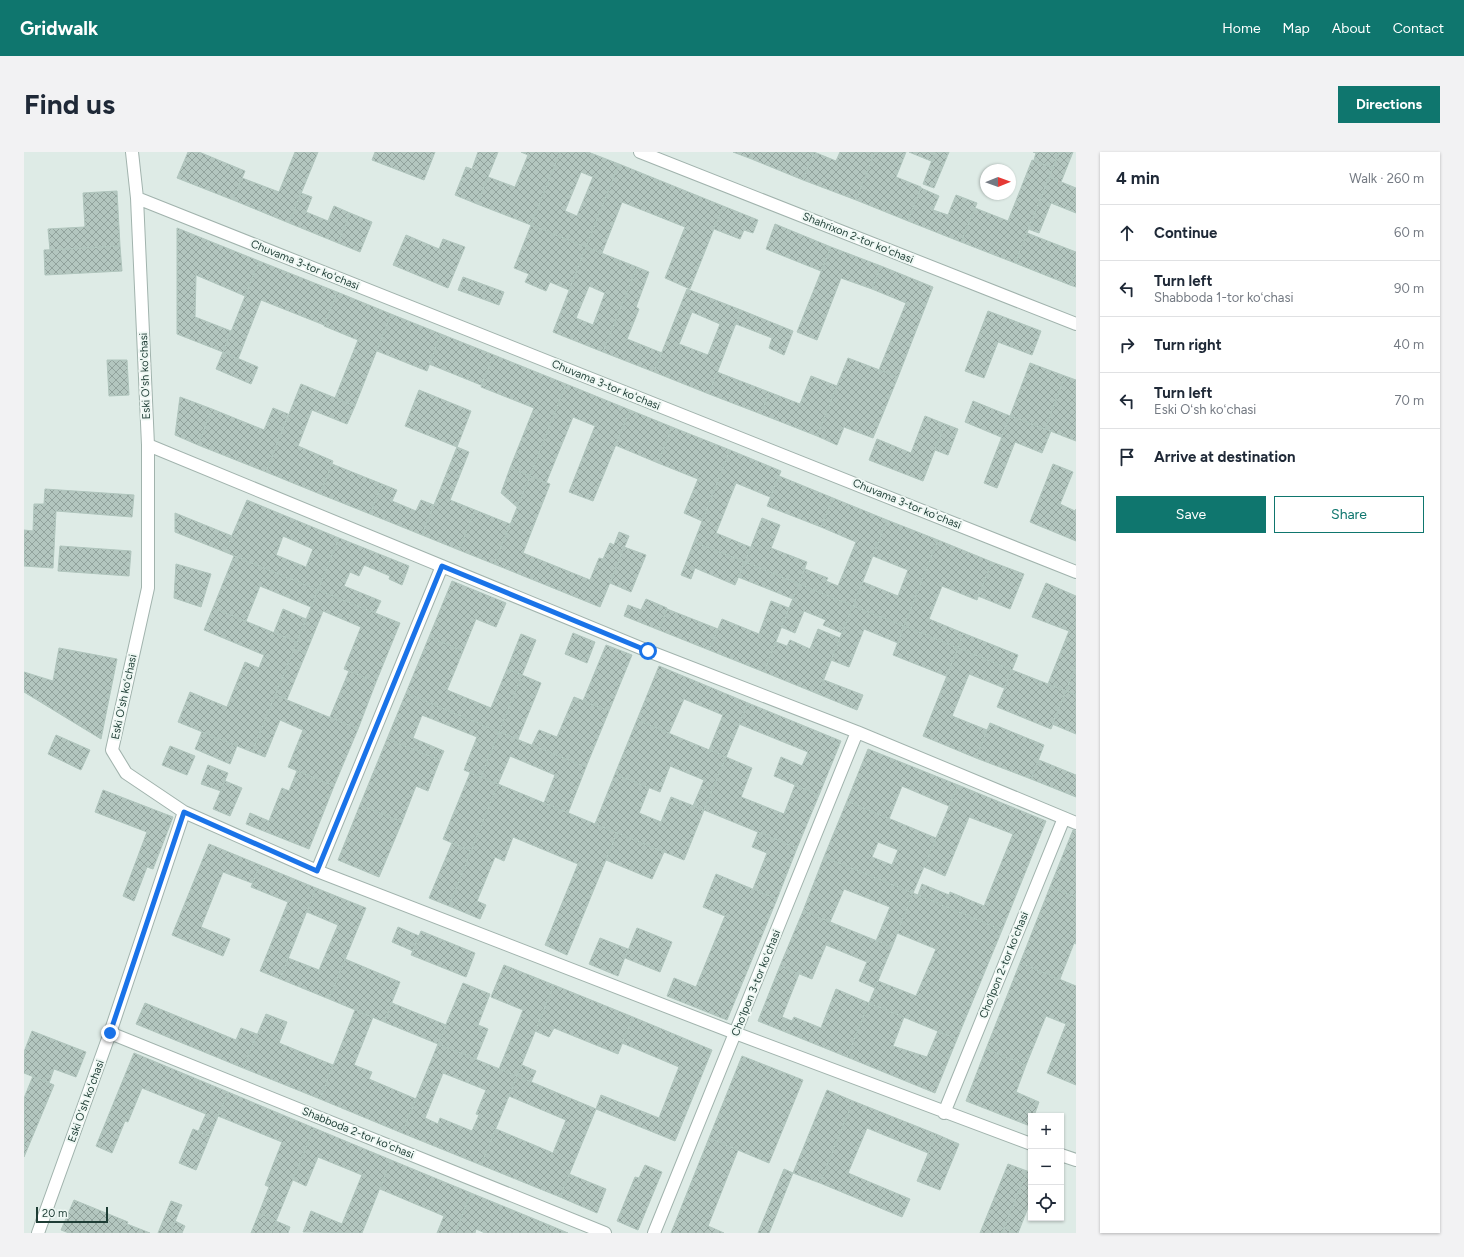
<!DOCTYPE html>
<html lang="en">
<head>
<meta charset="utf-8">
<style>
  body { margin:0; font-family:Figtree,sans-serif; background:#f2f2f3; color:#1f2937 }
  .controls { position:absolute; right:12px; bottom:12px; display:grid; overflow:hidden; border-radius:0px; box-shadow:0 1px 3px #0004 }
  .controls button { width:36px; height:36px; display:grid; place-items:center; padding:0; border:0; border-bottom:1px solid #e0e1e3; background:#fff; color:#1f2937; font:20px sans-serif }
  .compass { position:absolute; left:956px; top:12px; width:36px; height:36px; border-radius:50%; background:#fff; box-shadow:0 1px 3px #0004; rotate:89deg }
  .scale { position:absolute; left:12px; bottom:10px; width:72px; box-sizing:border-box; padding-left:4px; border:2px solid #1e3d35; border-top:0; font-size:11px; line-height:14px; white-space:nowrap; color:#1e3d35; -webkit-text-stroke:3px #eff8f4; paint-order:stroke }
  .stop { position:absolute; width:12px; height:12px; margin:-9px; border:3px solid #1a73e8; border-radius:50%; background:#fff }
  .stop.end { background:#1a73e8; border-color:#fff; box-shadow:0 1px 4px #0008 }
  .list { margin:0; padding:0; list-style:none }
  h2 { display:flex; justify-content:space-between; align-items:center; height:52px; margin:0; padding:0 16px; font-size:17px }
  h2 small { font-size:13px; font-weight:400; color:#747a83 }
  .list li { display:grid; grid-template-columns:26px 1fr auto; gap:12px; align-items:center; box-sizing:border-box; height:56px; padding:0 16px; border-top:1px solid #e0e1e3 }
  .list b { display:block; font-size:15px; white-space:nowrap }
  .list p { margin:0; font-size:13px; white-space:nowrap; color:#747a83 }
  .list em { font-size:13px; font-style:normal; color:#747a83 }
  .actions { display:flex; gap:8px; padding:12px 16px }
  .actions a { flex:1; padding:9px 0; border:1px solid #0f766e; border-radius:0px; text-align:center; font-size:14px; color:#0f766e }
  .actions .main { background:#0f766e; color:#fff }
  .icon { flex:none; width:22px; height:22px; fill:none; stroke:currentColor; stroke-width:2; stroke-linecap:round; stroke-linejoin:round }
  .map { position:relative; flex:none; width:1052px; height:1081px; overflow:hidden; border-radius:0px }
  header { display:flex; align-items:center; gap:24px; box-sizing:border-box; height:56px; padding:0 20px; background:#0f766e; color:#fff }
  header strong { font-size:19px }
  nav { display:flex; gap:22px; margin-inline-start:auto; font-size:14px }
  .intro { display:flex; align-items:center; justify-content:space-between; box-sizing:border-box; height:96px; padding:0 24px }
  h1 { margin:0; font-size:28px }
  .button { padding:10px 18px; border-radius:0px; background:#0f766e; color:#fff; font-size:14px; font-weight:700 }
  main { display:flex; gap:24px; padding:0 24px }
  aside { flex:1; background:#fff; border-radius:0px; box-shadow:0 1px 3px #0004 }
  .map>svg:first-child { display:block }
  .building { fill:url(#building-cross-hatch); stroke:#b0c5bd; fill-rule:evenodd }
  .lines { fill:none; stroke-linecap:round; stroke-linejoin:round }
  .minor-casing { stroke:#a1b3ad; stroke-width:14 }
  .minor { stroke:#fff; stroke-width:12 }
  .route { stroke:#1a73e8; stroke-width:5 }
  .labels { text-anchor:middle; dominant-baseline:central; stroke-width:4; stroke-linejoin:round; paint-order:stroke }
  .street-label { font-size:11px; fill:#1e3d35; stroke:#eff8f4 }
</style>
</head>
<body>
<header>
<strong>Gridwalk</strong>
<nav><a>Home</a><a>Map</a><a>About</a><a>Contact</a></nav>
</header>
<div class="intro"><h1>Find us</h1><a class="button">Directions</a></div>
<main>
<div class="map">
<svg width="1052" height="1081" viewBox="0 0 1052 1081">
  <defs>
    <pattern id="building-cross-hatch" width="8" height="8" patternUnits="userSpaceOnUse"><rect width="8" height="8" fill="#b3c6bf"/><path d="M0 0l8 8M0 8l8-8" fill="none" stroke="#91a29c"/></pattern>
  </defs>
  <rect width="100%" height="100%" fill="#deebe6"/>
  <path class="building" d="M 164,0 L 175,0 L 221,19 L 209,48 L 153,26 Z
    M 271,0 L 294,0 L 265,71 L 209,48 L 218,26 L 255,40 Z
    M 351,0 L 411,0 L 400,28 L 348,8 Z
    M 454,0 L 474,0 L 453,52 L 431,43 L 442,15 L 448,17 Z
    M 497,0 L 536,0 L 507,73 L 453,52 L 464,25 L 491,35 L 504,3 Z
    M 536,0 L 564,0 L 595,12 L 562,95 L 507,73 ZM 557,20 L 569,25 L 553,64 L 541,59 Z
    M 709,0 L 728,0 L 725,6 Z
    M 728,0 L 790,0 L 779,28 L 725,6 Z
    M 790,0 L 812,9 L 816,0 L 851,0 L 832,48 L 779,28 Z
    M 851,0 L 882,0 L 872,25 L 897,35 L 884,69 L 832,48 Z
    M 885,0 L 911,0 L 907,9 Z
    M 911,0 L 925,0 L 910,36 L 899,32 Z
    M 1009,0 L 1035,0 L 1029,16 L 1010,8 L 1012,1 Z
    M 1035,0 L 1049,0 L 1037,30 L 1025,25 Z
    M 1008,8 L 1029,16 L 991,111 L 937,90 L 951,56 L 984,69 Z
    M 595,12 L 699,54 L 666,137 L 641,126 L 661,75 L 598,50 L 578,101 L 562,95 Z
    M 1025,25 L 1052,36 L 1052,61 L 1027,51 L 1015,81 L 1004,77 Z
    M 897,36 L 915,44 L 909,58 L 924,63 L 932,43 L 953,51 L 937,90 L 884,69 Z
    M 93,39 L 96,94 L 26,98 L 24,77 L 61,75 L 59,41 Z
    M 277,41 L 288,45 L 282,60 L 304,69 L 310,54 L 326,61 L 314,91 L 265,71 Z
    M 699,54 L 734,68 L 729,81 L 720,78 L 716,87 L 690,77 Z
    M 326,61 L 348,70 L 336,100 L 314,91 Z
    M 751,72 L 807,95 L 797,119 L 742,97 Z
    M 507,73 L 562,95 L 545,138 L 526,130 L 522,139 L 501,130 L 505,122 L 490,116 Z
    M 153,76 L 235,109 L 221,144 L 172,123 L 171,165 L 207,179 L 199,200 L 153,182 Z
    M 1003,81 L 1052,100 L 1052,118 L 1046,133 L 991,111 Z
    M 382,83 L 415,97 L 419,87 L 441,95 L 424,136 L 369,113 Z
    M 96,94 L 98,119 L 21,123 L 20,98 Z
    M 562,95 L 613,115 L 579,200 L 529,180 ZM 565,134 L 581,141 L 569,173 L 552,166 Z
    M 807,95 L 857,114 L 848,137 L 817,126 L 793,188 L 773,180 Z
    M 235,109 L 313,140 L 300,173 L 237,148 L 214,207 L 199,200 Z
    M 857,114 L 909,135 L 874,225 L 855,218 L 882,151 L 848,137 Z
    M 613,115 L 625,120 L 612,155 L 615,157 L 603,187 L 638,201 L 630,220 L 579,200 Z
    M 1052,118 L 1052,135 L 1046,133 Z
    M 439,125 L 480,140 L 475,153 L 434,138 Z
    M 663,137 L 717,158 L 685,242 L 630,220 ZM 668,160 L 696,172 L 684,203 L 655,192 Z
    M 313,140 L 367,162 L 331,254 L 311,246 L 334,188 L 300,174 Z
    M 717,158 L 769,179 L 760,203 L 745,196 L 748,186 L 712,172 Z
    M 964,159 L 1017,179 L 1008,203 L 974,190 L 960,226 L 941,219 Z
    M 367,162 L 417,182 L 403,219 L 353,199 Z
    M 417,182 L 470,203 L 457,233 L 405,212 Z
    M 199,200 L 234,215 L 227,232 L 192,217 Z
    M 470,203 L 542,232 L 506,324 L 486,316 L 510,256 L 457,235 Z
    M 824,206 L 874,225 L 849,286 L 820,275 L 813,293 L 793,284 Z
    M 83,208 L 103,208 L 105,243 L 85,244 Z
    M 1006,211 L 1041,224 L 1021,277 L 986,264 Z
    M 693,220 L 745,240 L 737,262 L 685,242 Z
    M 787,224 L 813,234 L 793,284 L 737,262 L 745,240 L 776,252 Z
    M 1041,224 L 1052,228 L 1052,289 L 1021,277 Z
    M 277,232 L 331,254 L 323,272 L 288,258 L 274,294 L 309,309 L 296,342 L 242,320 Z
    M 542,232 L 606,258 L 569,349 L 545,340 L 571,274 L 549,265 L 522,331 L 506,324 Z
    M 395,238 L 447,259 L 433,295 L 381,274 Z
    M 156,245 L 188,257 L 174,293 L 151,283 Z
    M 949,249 L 986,264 L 977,285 L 941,270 Z
    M 249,256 L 264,262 L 242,320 L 174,293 L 188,257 L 240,278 Z
    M 606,258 L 648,275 L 634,311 L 591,293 Z
    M 901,264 L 921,272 L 899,329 L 845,308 L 853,287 L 887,301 Z
    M 986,264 L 1027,279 L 1018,301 L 991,290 L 973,336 L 960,331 Z
    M 921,272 L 934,277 L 924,303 L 911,298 Z
    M 648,275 L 706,298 L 678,369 L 660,361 L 674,327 L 634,311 Z
    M 433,295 L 445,300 L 426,348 L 451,358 L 435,398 L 398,383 Z
    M 706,298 L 757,319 L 746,345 L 712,331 L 692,381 L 726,395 L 721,410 L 670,390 Z
    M 308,312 L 358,332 L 346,362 L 296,342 Z
    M 1029,312 L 1049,320 L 1036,352 L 1051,359 L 1052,357 L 1052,389 L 1006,370 Z
    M 486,316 L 506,324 L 493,355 L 477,341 Z
    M 506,324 L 526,332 L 499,401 L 566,428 L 575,406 L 579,407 L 586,391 L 590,393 L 595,380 L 605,384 L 576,455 L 470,412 Z
    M 755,324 L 809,346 L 797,375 L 743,354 Z
    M 358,332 L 373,338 L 368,349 L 392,359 L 397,348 L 410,353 L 398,383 L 346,362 Z
    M 21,337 L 110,343 L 108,365 L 32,359 L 29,416 L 0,414 L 0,378 L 9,379 L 10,352 L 20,352 Z
    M 809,346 L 863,368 L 829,454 L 775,432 L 781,417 L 804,426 L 802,429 L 814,434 L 832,390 L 797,375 Z
    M 223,348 L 315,386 L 294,438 L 201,400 ZM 259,384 L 289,397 L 282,415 L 252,403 Z
    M 451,358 L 486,372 L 470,412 L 435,398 Z
    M 151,361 L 208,384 L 201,400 L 151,380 Z
    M 738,366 L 756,373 L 747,396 L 783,410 L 775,432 L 721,410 Z
    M 863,368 L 914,388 L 880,474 L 829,454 L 839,430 L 874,444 L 884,418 L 849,404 Z
    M 315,386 L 385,414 L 378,433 L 365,427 L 366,424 L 340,413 L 335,424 L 326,420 L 320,434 L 357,449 L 351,461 L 294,438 Z
    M 914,388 L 968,410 L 953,448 L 918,434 L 905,467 L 939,481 L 934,496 L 880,474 Z
    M 670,390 L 721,410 L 711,433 L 671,416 L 667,427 L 657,423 Z
    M 36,394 L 107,399 L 105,424 L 34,419 Z
    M 600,395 L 622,403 L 607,440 L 586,431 Z
    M 210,404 L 294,438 L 287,455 L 236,434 L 222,469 L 189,456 Z
    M 721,410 L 775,432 L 769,447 L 714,425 Z
    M 968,410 L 1000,422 L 986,457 L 954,444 Z
    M 152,412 L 187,422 L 177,455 L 150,446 Z
    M 428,429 L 482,451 L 472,475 L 452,467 L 439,499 L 405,485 Z
    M 1022,431 L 1052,444 L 1052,513 L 1042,539 L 1024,532 L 1045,479 L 1008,465 Z
    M 775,432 L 829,454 L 818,481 L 799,473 L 802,468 L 780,459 L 771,481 L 757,475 Z
    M 294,438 L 376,471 L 352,530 L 320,517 L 337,475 L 299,459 L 282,501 L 270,497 Z
    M 622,447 L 643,456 L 635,478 L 600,464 L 604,453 L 617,458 Z
    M 747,449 L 765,456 L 740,520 L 685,498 L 698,467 L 735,482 Z
    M 829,454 L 880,474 L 874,491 L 840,477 L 825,515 L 807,508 Z
    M 189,456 L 273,490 L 228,600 L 154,570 L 166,540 L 203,555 L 221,510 L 235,516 L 240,503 L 180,478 Z
    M 259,457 L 282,467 L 273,490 L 250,480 Z
    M 643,457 L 694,477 L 685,498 L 635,478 Z
    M 880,474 L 934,496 L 922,524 L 869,503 Z
    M 794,477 L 816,486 L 794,542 L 740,520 L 752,490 L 763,494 L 766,488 L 786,497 Z
    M 549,481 L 571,490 L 563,511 L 541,502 Z
    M 939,481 L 994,503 L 988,518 L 934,496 Z
    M 497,482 L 512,488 L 498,523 L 483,517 Z
    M 405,485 L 439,499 L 423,538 L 467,556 L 483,517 L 498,523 L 475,580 L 382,541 Z
    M 582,493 L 608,503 L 585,559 L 559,549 Z
    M 35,496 L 93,507 L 77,587 L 0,540 L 0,520 L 29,529 Z
    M 934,496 L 988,518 L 980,536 L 945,522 L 928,564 L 963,578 L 952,606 L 899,584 Z
    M 270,497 L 282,501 L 263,547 L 251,543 Z
    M 1052,513 L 1052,543 L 1042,539 Z
    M 635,514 L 724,551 L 702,605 L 685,598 L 699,563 L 660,547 L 645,581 L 613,568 Z
    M 988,518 L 1042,539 L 1027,577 L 973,555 Z
    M 325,519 L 352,530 L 334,577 L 306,565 Z
    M 498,523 L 517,531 L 494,587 L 475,580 Z
    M 800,528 L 839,543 L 833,558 L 794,542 Z
    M 1042,539 L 1052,543 L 1052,582 L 1028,572 Z
    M 382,541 L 475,580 L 457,625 L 440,618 L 453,585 L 398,563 L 389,586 L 420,599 L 416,608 L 363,587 Z
    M 251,543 L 334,577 L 310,634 L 264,615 L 279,578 L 256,568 L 241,605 L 228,600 Z
    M 550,545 L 585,559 L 562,615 L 508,593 L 515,578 L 533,585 Z
    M 724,551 L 817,589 L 795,643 L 750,624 L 757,605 L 778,614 L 784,600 L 715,572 Z
    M 613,568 L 702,605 L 680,658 L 669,654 L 680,628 L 646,614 L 636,640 L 591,622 Z
    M 966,571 L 1020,593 L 1007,627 L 952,606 Z
    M 178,580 L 213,594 L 206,612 L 171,597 Z
    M 475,580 L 562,615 L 544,661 L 520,651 L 531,623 L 486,604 L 474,632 L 457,625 Z
    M 32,583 L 66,598 L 57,618 L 24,602 Z
    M 363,587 L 416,608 L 404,639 L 392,634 L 378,670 L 336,653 Z
    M 146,594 L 171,604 L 163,623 L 138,613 Z
    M 844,597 L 934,633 L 925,654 L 878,634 L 865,667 L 823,649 Z
    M 702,605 L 728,616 L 717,645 L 760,662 L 771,633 L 795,643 L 773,696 L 680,658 Z
    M 1015,608 L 1052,623 L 1052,645 L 1007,627 Z
    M 184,613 L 204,621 L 197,639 L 177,632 Z
    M 273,619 L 310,634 L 285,697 L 222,672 L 226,661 L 245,669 L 258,636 L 265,639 Z
    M 446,621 L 474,632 L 447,699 L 419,687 Z
    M 591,622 L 625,636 L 615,661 L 637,670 L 647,645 L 680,658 L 660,708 L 571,672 Z
    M 201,629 L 218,636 L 206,664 L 189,657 Z
    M 474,632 L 593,681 L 543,803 L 521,793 L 554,712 L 489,685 L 480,709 L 471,705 L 453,749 L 462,753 L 456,767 L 425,754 Z
    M 934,633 L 1022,669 L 978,778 L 894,743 L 898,732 L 925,743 L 926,740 L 960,754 L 989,682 L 945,665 L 921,724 L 900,715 Z
    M 79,638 L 149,665 L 129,717 L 123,715 L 110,749 L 99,744 L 123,680 L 71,660 Z
    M 823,649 L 912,686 L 889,741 L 800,705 ZM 854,690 L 874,698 L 868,713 L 848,705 Z
    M 336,653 L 378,670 L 355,725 L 314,708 Z
    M 1049,678 L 1052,679 L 1052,745 L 1026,735 Z
    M 734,680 L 773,696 L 753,747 L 729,737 L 743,701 L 728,695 Z
    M 593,681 L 640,700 L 628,727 L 582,708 Z
    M 428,691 L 447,699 L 425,754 L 405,746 Z
    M 185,692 L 236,713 L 228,731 L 199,720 L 177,775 L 206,787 L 199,804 L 148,783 Z
    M 800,705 L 889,741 L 868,795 L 852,789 L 866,755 L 820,737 L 806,770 L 779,759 Z
    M 236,713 L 292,736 L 256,827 L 236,819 L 264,750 L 227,735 Z
    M 692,722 L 753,747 L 703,868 L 643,844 L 650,826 L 672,835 L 701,764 L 679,755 Z
    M 1026,735 L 1052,745 L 1052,792 L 1050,791 L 1036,827 L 996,811 Z
    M 292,736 L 342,756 L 305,847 L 256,827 L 264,806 L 295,818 L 314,773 L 283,760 Z
    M 889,741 L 978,778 L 933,887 L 845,851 L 854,829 L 892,844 L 912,797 L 873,781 Z
    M 779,759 L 868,795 L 851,836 L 835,829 L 843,810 L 802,793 L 788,827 L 756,814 Z
    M 374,775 L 395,784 L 389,799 L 368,790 Z
    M 613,776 L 648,790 L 636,820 L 601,806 Z
    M 397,779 L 451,801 L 442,825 L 387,803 Z
    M 576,786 L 604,797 L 594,824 L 565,812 Z
    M 321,807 L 376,830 L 360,870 L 305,847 Z
    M 996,811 L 1052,834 L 1052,933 L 1023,921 L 1042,872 L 1022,864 L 1002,913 L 962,897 Z
    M 480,813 L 530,833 L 493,924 L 475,917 L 499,858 L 467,845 Z
    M 756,814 L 775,822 L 758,865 L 768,869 L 770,865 L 797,876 L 812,837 L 845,851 L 823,905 L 734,869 Z
    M 439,831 L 466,842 L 454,873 L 464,877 L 452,907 L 414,892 Z
    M 530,833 L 609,865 L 594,902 L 530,876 L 525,885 L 511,879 Z
    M 121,851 L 212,888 L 217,876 L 233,882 L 219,916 L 112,872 Z
    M 368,851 L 422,873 L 414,892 L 360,870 Z
    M 845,851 L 880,865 L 869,894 L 903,905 L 914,879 L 933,887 L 911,941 L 823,905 Z
    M 331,858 L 349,865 L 330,913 L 348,920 L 345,927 L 392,947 L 378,981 L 296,947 Z
    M 242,862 L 263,870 L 255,891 L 309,913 L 296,947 L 219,916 Z
    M 609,865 L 688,898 L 651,989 L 572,957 L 577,943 L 635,966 L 655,915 L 598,891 Z
    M 8,879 L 62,900 L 52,925 L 30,917 L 25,931 L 0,921 L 0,900 Z
    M 414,892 L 493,924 L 457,1013 L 378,981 ZM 419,921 L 462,938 L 452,962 L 455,963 L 448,979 L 416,966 L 414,972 L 401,966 Z
    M 962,897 L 1002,913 L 992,940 L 1015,950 L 1010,964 L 1007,964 L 1006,974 L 942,949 Z
    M 110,901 L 204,940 L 186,984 L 174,980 L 182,962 L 118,936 L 104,970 L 101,969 L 88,1001 L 72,994 Z
    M 718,904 L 779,928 L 745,1011 L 685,986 Z
    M 498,913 L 512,919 L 507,930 L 493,924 Z
    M 9,924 L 30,933 L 5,993 L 0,991 L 0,946 Z
    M 493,924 L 572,957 L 536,1045 L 457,1013 L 472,977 L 529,1001 L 542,968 L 485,944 Z
    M 803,938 L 829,949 L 796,1031 L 769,1021 Z
    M 204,940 L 290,976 L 252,1069 L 235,1061 L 245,1035 L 241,1033 L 258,990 L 194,964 Z
    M 829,949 L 912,982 L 904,1001 L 843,976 L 824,1021 L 886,1047 L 878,1065 L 796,1031 Z
    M 290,976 L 367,1008 L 338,1081 L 279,1080 L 287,1059 L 318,1072 L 338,1023 L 294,1005 L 282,1034 L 269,1028 Z
    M 169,977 L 186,984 L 172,1018 L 155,1011 Z
    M 912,982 L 935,992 L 916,1038 L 893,1029 Z
    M 685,986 L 714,998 L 684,1074 L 700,1081 L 647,1081 Z
    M 0,991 L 5,993 L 0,1005 Z
    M 367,1008 L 447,1041 L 431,1081 L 413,1081 L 420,1064 L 356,1037 Z
    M 984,1012 L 1003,1019 L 978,1081 L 956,1081 Z
    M 621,1013 L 638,1020 L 614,1078 L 593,1069 L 611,1025 L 615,1026 Z
    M 760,1017 L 769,1021 L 745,1081 L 734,1081 Z
    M 1003,1019 L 1007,1021 L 1007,1048 L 994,1081 L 992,1081 L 980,1076 Z
    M 545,1022 L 582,1037 L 573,1061 L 536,1045 Z
    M 447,1041 L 525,1073 L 521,1081 L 461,1081 L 452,1077 L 451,1081 L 431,1081 Z
    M 50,1048 L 104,1070 L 103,1072 L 126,1081 L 45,1081 L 37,1078 Z
    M 147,1049 L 158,1053 L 146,1081 L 134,1081 Z
    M 235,1061 L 252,1069 L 247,1081 L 227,1081 Z
    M 151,1069 L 161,1074 L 158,1081 L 146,1081 Z
    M 252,1069 L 266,1075 L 264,1081 L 247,1081 Z
    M 525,1073 L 544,1081 L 521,1081 Z
    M 980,1076 L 992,1081 L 978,1081 Z"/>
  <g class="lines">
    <g class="minor-casing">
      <path id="minor" d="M 616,0 L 1052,172
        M 113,46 L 1052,420
        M 124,293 L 624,499 L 833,580 L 1052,671
        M 160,660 L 293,719 L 711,881 L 1007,992
        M 293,719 L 418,414
        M 86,881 L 581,1081
        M 920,961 L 1040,666
        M 1037,1003 L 1052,1008
        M 14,1081 L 86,881 L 160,660 L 102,621 L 88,598 L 124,436 L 124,293 L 113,46 L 108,0
        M 630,1081 L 833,580"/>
    </g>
    <use href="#minor" class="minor"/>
  </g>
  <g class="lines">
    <path class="route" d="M 86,881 L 160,660 L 293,719 L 418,414 L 624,499"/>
  </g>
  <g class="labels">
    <g class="street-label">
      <text transform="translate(834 86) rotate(22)">Shahrixon 2-tor koʻchasi</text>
      <text transform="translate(281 113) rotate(22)">Chuvama 3-tor koʻchasi</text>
      <text transform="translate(121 224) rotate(-92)">Eski Oʻsh koʻchasi</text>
      <text transform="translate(582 233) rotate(22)">Chuvama 3-tor koʻchasi</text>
      <text transform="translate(883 352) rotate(22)">Chuvama 3-tor koʻchasi</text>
      <text transform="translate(100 545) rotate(-78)">Eski Oʻsh koʻchasi</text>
      <text transform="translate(980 813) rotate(-68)">Cho‘lpon 2-tor koʻchasi</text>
      <text transform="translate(732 831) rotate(-68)">Cho‘lpon 3-tor koʻchasi</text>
      <text transform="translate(62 949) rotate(-70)">Eski Oʻsh koʻchasi</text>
      <text transform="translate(334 981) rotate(22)">Shabboda 2-tor koʻchasi</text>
    </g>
  </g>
</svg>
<div class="controls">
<button>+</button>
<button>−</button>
<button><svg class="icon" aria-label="locate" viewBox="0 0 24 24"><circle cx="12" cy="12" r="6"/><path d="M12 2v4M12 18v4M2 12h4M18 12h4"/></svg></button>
</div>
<svg class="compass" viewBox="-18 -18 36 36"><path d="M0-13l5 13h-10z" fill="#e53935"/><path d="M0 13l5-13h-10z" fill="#747a83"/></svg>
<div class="scale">20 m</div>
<div class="stop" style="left:624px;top:499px"></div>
<div class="stop end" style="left:86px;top:881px"></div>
</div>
<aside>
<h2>4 min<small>Walk · 260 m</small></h2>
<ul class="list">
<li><svg class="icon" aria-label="ahead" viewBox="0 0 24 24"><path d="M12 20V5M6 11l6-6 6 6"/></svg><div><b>Continue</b></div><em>60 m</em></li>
<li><svg class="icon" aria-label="left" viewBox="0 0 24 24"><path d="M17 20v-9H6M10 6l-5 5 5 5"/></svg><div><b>Turn left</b><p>Shabboda 1-tor koʻchasi</p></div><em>90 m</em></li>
<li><svg class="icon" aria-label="right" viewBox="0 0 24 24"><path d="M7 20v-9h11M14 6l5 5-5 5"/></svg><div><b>Turn right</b></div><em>40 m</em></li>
<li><svg class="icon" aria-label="left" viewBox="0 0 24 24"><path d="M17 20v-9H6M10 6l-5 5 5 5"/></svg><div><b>Turn left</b><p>Eski Oʻsh koʻchasi</p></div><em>70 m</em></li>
<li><svg class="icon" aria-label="arrive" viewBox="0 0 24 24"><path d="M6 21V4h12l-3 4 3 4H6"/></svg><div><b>Arrive at destination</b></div></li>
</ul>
<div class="actions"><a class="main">Save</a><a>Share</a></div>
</aside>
</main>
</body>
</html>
